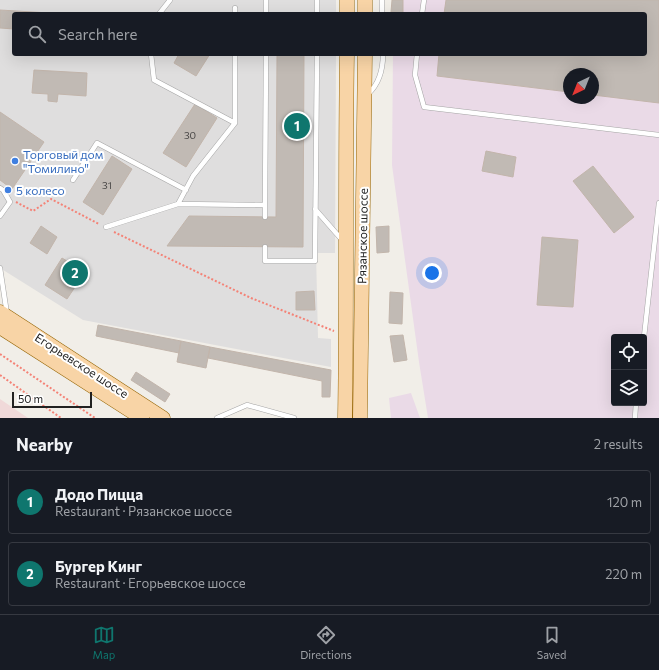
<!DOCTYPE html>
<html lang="en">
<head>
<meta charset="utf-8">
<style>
  body { margin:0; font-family:Commissioner,sans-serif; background:#242831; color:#f1f3f6 }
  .controls { position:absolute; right:12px; bottom:12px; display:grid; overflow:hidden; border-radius:4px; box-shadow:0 4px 16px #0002 }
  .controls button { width:36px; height:36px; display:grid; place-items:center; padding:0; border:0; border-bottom:1px solid #363941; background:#171b24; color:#f1f3f6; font:20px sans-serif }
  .compass { position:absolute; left:563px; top:68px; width:36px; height:36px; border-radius:50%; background:#171b24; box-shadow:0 4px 16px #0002; rotate:223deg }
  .scale { position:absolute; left:12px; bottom:10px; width:80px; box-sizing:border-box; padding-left:4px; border:2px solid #212121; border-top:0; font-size:11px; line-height:14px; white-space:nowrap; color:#212121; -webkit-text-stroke:3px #fff; paint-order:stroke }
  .you { position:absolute; left:432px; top:273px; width:14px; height:14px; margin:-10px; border:3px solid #fff; border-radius:50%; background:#1a73e8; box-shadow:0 0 0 6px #1a73e833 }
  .badge { display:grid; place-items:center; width:26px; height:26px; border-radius:50%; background:#0f766e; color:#fff; font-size:13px; font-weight:700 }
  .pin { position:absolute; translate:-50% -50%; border:2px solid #fff; box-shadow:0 1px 4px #0006 }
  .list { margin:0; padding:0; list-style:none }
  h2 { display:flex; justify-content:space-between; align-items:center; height:52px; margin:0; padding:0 16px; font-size:17px }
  h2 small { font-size:13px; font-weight:400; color:#9ea1a6 }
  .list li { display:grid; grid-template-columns:26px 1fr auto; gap:12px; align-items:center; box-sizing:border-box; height:64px; margin:0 8px 8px; padding:0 8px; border:1px solid #363941; border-radius:4px }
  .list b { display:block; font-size:15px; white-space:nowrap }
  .list p { margin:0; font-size:13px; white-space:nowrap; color:#9ea1a6 }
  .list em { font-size:13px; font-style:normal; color:#9ea1a6 }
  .icon { flex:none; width:22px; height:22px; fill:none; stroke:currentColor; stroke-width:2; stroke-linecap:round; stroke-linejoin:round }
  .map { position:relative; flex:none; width:659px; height:418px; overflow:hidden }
  .search { position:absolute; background:#171b24; box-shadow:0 4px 16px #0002; left:12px; right:12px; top:12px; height:44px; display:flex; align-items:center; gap:10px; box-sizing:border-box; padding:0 14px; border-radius:4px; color:#9ea1a6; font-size:15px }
  .sheet { height:196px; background:#171b24 }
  nav { display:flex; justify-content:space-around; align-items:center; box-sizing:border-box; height:56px; border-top:1px solid #363941; background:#171b24; font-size:11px; color:#9ea1a6 }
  nav a { display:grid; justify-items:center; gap:2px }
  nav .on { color:#0f766e }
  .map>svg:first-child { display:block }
  .residential { fill:#dfdede }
  .commercial { fill:#f0d9d9 }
  .industrial { fill:#eadae7; fill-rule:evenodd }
  .building { fill:#c1bab4; stroke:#c2b5ab }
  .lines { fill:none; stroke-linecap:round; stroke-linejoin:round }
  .service-casing { stroke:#a5a5a5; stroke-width:5.5 }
  .primary-casing { stroke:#976707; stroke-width:15 }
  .path { stroke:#f48276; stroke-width:2; stroke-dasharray:2 2; stroke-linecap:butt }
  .service { stroke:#fff; stroke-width:4.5 }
  .primary { stroke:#f8d4a6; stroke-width:14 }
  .shop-dot { fill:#3f7fe0; stroke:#fff; stroke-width:1.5 }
  .labels { text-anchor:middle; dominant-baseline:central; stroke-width:4; stroke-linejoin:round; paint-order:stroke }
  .number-label { font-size:10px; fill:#494746 }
  .shop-label { font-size:12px; fill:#366cbe; stroke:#fff; text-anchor:start }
  .street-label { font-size:12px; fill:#212121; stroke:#fff }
</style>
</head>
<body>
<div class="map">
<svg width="659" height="418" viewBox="0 0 659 418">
  <rect width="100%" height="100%" fill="#f1eee8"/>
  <path class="residential" d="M 0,0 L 336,0 L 336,14 L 14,14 L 14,54 L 336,54 L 335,253 L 316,253 L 318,338 L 331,339 L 331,367 L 83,320 L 0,268 Z"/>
  <path class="commercial" d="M 0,399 L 28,418 L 0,418 Z"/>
  <path class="industrial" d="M 394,0 L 659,0 L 659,418 L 428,418 L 419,362 L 392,165 L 393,54 L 645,54 L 645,14 L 394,14 ZM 569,74 L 593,74 L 593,98 L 569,98 ZM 614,337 L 644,337 L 644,403 L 614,403 Z
    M 411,393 L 420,418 L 391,418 L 389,398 Z"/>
  <path class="building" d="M 392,0 L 403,0 L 403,13 L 391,12 Z
    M 446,0 L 659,0 L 659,103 L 593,95 L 593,74 L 569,74 L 569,92 L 437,76 L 439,54 L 645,54 L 645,14 L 444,14 Z
    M 0,10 L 66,14 L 14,14 L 14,29 L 0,28 Z
    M 179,54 L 210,54 L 196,76 L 174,63 Z
    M 277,54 L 304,54 L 303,247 L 167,246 L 189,216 L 276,217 Z
    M 34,70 L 87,73 L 86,96 L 58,94 L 57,102 L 48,101 L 48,94 L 32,93 Z
    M 195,104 L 217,118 L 186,167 L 163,153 Z
    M 0,112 L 44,142 L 12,189 L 0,180 Z
    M 486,151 L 516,157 L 513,177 L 482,171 Z
    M 112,156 L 132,169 L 103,215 L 83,202 Z
    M 593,166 L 634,217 L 614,233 L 573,181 Z
    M 41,226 L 57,237 L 47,254 L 30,243 Z
    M 389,226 L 389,252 L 377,253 L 376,227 Z
    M 542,237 L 578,240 L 573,307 L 537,305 Z
    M 62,258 L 85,272 L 67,299 L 45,285 Z
    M 314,291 L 315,310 L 296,310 L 296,292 Z
    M 390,292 L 403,293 L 402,324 L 389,323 Z
    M 98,325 L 181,341 L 179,353 L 96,336 Z
    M 403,335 L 407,360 L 394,362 L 390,336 Z
    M 181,341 L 210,347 L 206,368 L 177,362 Z
    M 210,347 L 331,370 L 330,397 L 322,397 L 322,381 L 208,358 Z
    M 136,372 L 170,394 L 165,402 L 131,380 Z"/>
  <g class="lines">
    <g class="service-casing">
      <path id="service" d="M 382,0 L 382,14
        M 235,8 L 235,14
        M 159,14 L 170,0
        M 266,14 L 266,0
        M 317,14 L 317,0
        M 422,14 L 424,0
        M 235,54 L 235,123
        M 417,54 L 415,75 L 424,107 L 659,135
        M 368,94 C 379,84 383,69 383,54
        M 73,180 L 97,143 L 186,190
        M 0,188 L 3,190 L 10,202 L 0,216
        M 178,204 L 265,205 L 266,54
        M 315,209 L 343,241
        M 265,217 L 265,205
        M 106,227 L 178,204 L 193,176 L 235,123 L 154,80 L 151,54
        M 265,247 L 265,261 L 315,261 L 317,54
        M 0,268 L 7,314
        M 644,337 L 659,203
        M 217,418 L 247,405 L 294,418
        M 635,418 L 636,403"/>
    </g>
    <g class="primary-casing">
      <path id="primary" d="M 347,14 L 347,0
        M 365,14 L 365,0
        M 0,312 L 163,418
        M 0,327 L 142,418
        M 345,418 C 347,297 345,175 347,54
        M 360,418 L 365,54"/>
    </g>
    <path class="path" d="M 16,202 L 33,211 L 51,199 L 99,224
      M 114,232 L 251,298 L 334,331
      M 0,354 L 95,418
      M 0,375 L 61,418"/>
    <use href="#service" class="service"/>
    <use href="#primary" class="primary"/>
  </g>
  <g class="shop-dot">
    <circle cx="15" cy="161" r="4"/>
    <circle cx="8" cy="190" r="4"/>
  </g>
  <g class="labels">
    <g class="number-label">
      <text x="190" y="135">30</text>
      <text x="107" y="185">31</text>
    </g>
    <g class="shop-label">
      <text x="23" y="154">Торговый дом<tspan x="23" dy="14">"Томилино"</tspan></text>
      <text x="16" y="190">5 колесо</text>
    </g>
    <g class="street-label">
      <text transform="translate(362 236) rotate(-89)">Рязанское шоссе</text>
      <text transform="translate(82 365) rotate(33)">Егорьевское шоссе</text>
    </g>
  </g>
</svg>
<div class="controls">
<button><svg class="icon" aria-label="locate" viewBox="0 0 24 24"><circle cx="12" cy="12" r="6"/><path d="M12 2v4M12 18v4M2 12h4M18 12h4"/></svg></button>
<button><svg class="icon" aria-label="layers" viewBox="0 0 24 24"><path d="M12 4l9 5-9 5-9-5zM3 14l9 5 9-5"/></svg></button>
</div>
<svg class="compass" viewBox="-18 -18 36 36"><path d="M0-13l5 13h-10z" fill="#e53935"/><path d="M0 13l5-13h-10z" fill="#9ea1a6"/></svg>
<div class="scale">50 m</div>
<div class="you"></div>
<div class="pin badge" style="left:297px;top:126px">1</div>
<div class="pin badge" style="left:75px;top:273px">2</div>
<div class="search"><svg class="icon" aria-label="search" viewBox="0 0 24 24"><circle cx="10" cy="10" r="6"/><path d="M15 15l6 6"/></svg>Search here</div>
</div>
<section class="sheet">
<h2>Nearby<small>2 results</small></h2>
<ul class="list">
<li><span class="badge">1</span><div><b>Додо Пицца</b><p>Restaurant · Рязанское шоссе</p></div><em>120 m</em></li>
<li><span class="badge">2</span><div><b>Бургер Кинг</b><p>Restaurant · Егорьевское шоссе</p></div><em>220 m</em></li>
</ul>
</section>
<nav>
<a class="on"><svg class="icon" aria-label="map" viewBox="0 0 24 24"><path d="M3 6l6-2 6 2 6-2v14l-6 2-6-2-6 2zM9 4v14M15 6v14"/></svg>Map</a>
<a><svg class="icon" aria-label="directions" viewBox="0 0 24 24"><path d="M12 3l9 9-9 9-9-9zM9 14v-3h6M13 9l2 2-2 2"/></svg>Directions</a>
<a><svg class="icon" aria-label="saved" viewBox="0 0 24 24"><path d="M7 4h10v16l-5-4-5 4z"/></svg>Saved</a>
</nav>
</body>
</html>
